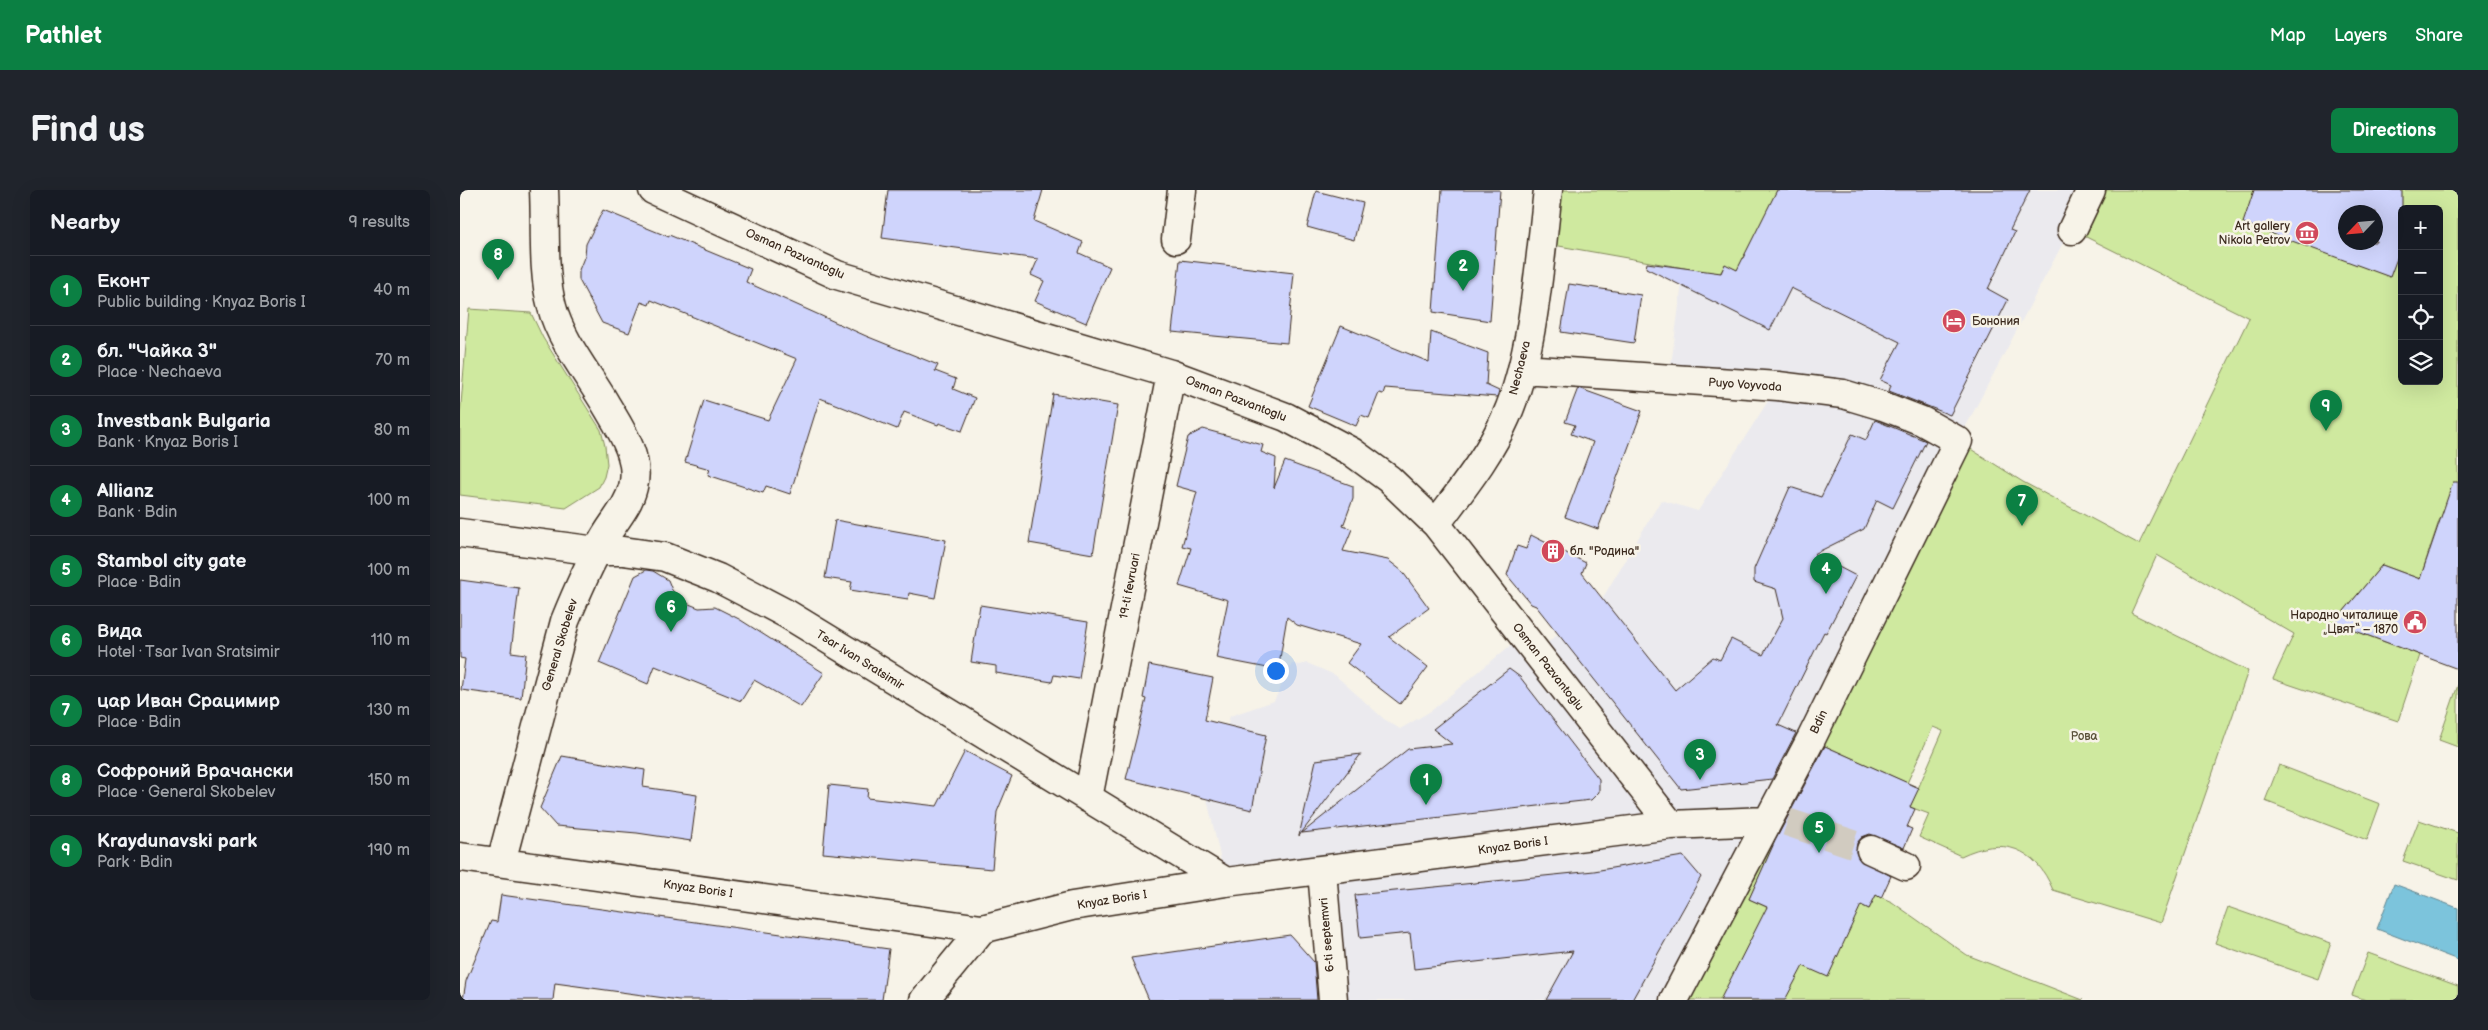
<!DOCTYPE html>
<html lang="en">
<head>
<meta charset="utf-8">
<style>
  body { margin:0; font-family:"Balsamiq Sans",sans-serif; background:#20242c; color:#f1f3f6 }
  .controls { position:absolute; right:15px; top:15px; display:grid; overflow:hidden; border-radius:8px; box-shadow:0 5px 20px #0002 }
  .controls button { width:45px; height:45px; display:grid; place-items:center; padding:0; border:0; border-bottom:1px solid #363941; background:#171b24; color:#f1f3f6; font:25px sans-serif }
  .compass { position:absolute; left:1878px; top:15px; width:45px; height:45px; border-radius:50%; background:#171b24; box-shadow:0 5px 20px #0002; rotate:244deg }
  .you { position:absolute; left:815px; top:480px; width:18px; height:18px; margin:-12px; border:4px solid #fff; border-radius:50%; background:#1a73e8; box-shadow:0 0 0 8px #1a73e833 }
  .badge { display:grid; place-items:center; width:32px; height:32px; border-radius:50%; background:#0b8043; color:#fff; font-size:16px; font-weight:700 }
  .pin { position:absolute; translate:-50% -41px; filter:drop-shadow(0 1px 2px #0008) }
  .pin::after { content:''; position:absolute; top:26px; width:18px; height:15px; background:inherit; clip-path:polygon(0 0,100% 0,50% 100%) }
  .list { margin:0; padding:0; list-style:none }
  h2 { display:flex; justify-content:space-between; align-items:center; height:65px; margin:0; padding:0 20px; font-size:21px }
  h2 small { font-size:16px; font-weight:400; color:#9ea1a6 }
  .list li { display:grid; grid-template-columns:32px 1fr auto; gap:15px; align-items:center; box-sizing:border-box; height:70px; padding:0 20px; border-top:1px solid #363941 }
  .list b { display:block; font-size:19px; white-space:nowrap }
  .list p { margin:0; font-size:16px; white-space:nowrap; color:#9ea1a6 }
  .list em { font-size:16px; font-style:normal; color:#9ea1a6 }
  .icon { flex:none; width:28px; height:28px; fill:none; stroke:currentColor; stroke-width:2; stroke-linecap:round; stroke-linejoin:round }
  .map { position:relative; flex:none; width:1998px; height:810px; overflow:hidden; border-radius:8px }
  header { display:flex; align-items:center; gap:30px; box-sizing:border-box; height:70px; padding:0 25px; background:#0b8043; color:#fff }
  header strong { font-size:24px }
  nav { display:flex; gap:28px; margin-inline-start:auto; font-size:18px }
  .intro { display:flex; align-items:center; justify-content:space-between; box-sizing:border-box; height:120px; padding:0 30px }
  h1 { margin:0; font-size:35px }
  .button { padding:12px 22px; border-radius:8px; background:#0b8043; color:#fff; font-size:18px; font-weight:700 }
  main { display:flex; gap:30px; padding:0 30px }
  aside { flex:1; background:#171b24; border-radius:8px; box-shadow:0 5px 20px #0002 }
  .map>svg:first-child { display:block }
  .built { fill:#ebeaee }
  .green { fill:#cfe99f; stroke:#858a5e; fill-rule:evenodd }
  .water { fill:#7bc4dc; stroke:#618690 }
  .building { fill:#cfd4fc; stroke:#3b2a1e; fill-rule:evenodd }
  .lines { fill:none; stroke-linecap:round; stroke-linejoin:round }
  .minor-tunnel { stroke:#d1cbc0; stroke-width:28; stroke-dasharray:28 14; stroke-linecap:butt }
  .minor-casing { stroke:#3b2a1e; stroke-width:31 }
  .minor { stroke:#f7f3e8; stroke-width:28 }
  .labels { text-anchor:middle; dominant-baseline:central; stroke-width:5; stroke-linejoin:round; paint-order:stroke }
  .poi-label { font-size:12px; fill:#3b2a1e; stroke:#f7f3e8; text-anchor:end }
  .street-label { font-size:12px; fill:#3b2a1e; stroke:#f7f3e8 }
  .park-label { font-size:12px; fill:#595038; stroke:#f7f3e8 }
</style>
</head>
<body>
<header>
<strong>Pathlet</strong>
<nav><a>Map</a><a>Layers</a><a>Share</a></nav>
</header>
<div class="intro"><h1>Find us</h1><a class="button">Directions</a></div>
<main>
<aside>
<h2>Nearby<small>9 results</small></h2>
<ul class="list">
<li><span class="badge">1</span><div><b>Еконт</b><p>Public building · Knyaz Boris I</p></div><em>40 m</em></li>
<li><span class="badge">2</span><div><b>бл. &quot;Чайка 3&quot;</b><p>Place · Nechaeva</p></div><em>70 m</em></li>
<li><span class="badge">3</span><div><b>Investbank Bulgaria</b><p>Bank · Knyaz Boris I</p></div><em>80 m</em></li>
<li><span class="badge">4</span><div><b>Allianz</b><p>Bank · Bdin</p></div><em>100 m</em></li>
<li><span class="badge">5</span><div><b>Stambol city gate</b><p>Place · Bdin</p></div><em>100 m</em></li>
<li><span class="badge">6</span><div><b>Вида</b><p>Hotel · Tsar Ivan Sratsimir</p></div><em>110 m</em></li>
<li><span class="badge">7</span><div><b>цар Иван Срацимир</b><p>Place · Bdin</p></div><em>130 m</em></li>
<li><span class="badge">8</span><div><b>Софроний Врачански</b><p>Place · General Skobelev</p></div><em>150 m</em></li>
<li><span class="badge">9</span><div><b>Kraydunavski park</b><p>Park · Bdin</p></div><em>190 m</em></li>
</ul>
</aside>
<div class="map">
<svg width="1998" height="810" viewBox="0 0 1998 810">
  <rect width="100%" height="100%" fill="#f7f3e8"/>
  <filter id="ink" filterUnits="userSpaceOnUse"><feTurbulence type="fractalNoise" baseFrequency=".02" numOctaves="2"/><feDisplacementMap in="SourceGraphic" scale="10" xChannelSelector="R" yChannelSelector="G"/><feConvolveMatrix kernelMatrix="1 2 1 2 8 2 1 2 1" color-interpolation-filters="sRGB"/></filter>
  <g filter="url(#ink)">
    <path class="built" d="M 1312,0 L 1631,0 L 1498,251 L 1328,620 L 1331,622 L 1327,632 L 1310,625 L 1214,810 L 873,810 L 862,681 L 766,692 L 747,609 L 770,526 L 814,511 L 832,474 L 840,475 L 847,473 L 875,485 L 924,529 L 940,539 L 971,521 L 1063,445 L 1076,462 L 1142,409 L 1201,310 L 1238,321 L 1317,197 L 1209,190 L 1224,78 L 1245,83 Z"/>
    <path class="green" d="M 1088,0 L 1352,0 L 1277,80 L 1265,75 L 1258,87 L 1224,78 L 1082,53 Z
      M 1631,0 L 1998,0 L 1998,291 L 1979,331 L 1960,389 L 1922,375 L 1874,433 L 1960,465 L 1938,531 L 1813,489 L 1834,444 L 1697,365 L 1671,423 L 1788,481 L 1701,733 L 1593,700 C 1575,657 1543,646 1501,666 L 1459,647 L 1469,624 L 1450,617 L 1483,541 L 1473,537 L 1447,593 L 1358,553 L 1498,251 L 1563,292 L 1679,354 L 1789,128 L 1612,40 ZM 1942,19 L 1979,19 L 1979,191 L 1942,191 ZM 1886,22 L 1916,22 L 1916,52 L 1886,52 Z
      M 9,119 L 71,123 L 83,148 L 141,240 L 145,256 L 147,274 L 144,287 L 139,297 L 106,318 L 0,305 L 0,226 Z
      M 1998,495 L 1998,557 L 1979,550 Z
      M 1819,575 L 1920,614 L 1907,650 L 1805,611 Z
      M 1309,625 L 1327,632 L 1322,642 L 1320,641 L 1289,709 L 1367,745 L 1401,715 L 1409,719 L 1416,705 L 1432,712 L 1507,765 L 1623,810 L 1214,810 Z
      M 1959,630 L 1998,643 L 1998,690 L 1943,671 Z
      M 1768,717 L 1871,753 L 1858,789 L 1755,753 Z
      M 1908,763 L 1998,796 L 1998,810 L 1906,810 L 1892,805 Z"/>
    <path class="water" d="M 1934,694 L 1998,718 L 1998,770 L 1917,739 Z"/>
    <path class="building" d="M 428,0 L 583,0 L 574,31 L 623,52 L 619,63 L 650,77 L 626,133 L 575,111 L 584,91 L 571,85 L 578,69 L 422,48 Z
      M 982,0 L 1040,0 L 1030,131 L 973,122 Z
      M 1317,0 L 1570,0 L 1550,40 L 1555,42 L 1528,99 L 1548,110 L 1490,225 L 1429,201 L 1431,195 L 1420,190 L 1440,152 L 1331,98 L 1310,140 L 1186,78 L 1187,73 L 1261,83 L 1265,74 L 1277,80 Z
      M 1794,0 L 1942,0 L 1942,55 L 1930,87 L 1783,33 ZM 1886,22 L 1916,22 L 1916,52 L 1886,52 Z
      M 856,1 L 903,13 L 894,50 L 847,37 Z
      M 143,20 L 209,47 L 209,45 L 291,79 L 286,92 L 406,146 L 478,175 L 475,181 L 496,189 L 493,199 L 515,208 L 502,241 L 479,233 L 478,235 L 444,222 L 437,239 L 360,208 L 330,304 L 306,296 L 303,303 L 248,285 L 250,279 L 225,272 L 244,210 L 308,230 L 337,169 L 191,110 L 189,115 L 181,112 L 169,143 L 142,133 L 119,90 L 119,80 L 125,65 L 126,54 Z
      M 720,70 L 834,83 L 827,153 L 712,142 Z
      M 1109,94 L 1181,105 L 1174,153 L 1101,142 Z
      M 881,136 L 969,172 L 971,142 L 1028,163 L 1026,195 L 1039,201 L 1037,207 L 925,198 L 923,204 L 919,203 L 909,228 L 901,225 L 896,236 L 848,216 Z
      M 1118,198 L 1182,221 L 1138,339 L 1105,327 L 1133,252 L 1111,244 L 1115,235 L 1105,232 Z
      M 593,204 L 658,215 L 633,364 L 569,353 Z
      M 1415,230 L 1466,251 L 1433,318 L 1417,310 L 1404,339 L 1354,364 L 1396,386 L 1366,443 L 1364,442 L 1318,535 L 1336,543 L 1312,589 L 1221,599 L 1076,416 L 1071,414 L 1047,385 L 1057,356 L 1066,359 L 1071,345 L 1126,373 L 1122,383 L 1215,500 L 1253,467 L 1260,470 L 1271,449 L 1303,465 L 1323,428 L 1316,399 L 1294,392 L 1294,379 L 1330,297 L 1361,307 L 1392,244 L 1406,250 Z
      M 743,239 L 803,255 L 801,262 L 816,268 L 814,298 L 825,271 L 893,296 L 893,309 L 883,336 L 892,339 L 883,361 L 928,370 L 942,381 L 969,418 L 929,447 L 968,477 L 940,514 L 887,473 L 901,454 L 837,435 L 827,427 L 818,480 L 756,468 L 768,410 L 719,396 L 731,358 L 722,356 L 737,302 L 716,296 L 728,247 Z
      M 1993,292 L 1998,292 L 1998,479 L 1874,433 L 1922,375 L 1960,389 Z
      M 375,330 L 486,350 L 475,408 L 449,403 L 448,409 L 390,400 L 392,392 L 365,388 Z
      M 186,380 L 193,381 L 208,390 L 212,400 L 224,412 L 239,418 L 255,417 L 279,429 L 364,483 L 341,517 L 294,490 L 281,511 L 195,476 L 188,494 L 139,473 L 175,386 Z
      M 0,390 L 59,398 L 51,462 L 66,464 L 61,508 L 1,500 L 5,469 L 0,468 Z
      M 520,415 L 628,432 L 619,489 L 594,485 L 592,492 L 536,483 L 536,476 L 511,472 Z
      M 689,475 L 753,488 L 745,530 L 806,545 L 792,620 L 666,589 L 686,509 L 683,508 Z
      M 1049,479 L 1060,487 L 1139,589 L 1139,602 L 1131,610 L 842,643 L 948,559 L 992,554 L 973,539 Z
      M 1365,556 L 1459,598 L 1450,617 L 1455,619 L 1447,637 L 1452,639 L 1444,658 L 1410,644 L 1402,647 L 1397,653 L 1396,662 L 1399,669 L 1431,686 L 1421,708 L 1416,705 L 1409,719 L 1401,715 L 1368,787 L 1343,776 L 1325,810 L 1260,810 L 1307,717 L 1289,709 L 1315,651 Z
      M 505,561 L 552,586 L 537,622 L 532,679 L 363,663 L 369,595 L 408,599 L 407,608 L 477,616 Z
      M 901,564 L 839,646 L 856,570 Z
      M 102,566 L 185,580 L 183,597 L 237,605 L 231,651 L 177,643 L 96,636 L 80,618 Z
      M 1223,666 L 1241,687 L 1172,810 L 1086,810 L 1113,761 L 954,779 L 950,743 L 900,748 L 895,705 L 1134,681 Z
      M 41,705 L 429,759 L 422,810 L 219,810 L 95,793 L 93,810 L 3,810 L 6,791 L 31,731 L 37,732 Z
      M 830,745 L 854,772 L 857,810 L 689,810 L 671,768 Z"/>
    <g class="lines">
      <path class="minor-tunnel" d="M 1327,632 L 1411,660"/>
      <g class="minor-casing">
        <path id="minor" d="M 193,0 L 377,85 L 711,184 L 826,227 L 892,262 L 929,289 L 976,334 L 1211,635
          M 1612,40 L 1631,0
          M 716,49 L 722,0
          M 1062,179 L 1318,196 L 1383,204 L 1423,216 L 1462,231 L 1498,251 L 1351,549 L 1214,810
          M 976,334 C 1001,300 1029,266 1046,227 C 1074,164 1080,68 1088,0
          M 0,343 L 137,361 L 163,361 L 205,367 L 258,388 L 327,424 L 766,692
          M 628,608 L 711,184
          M 1411,660 L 1446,676
          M 0,667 L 522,739 L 612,716 L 766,692 L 1211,635 L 1306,631
          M 41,672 L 105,431 C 116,404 127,378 142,352 C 152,333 168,318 173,297 C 181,267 159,237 145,213 C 128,184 100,149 92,117 C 82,80 86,38 84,0
          M 862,681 L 873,810
          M 464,810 L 522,739"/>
      </g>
      <use href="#minor" class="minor"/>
    </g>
  </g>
  <defs>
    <g id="museum-disc" transform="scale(1.25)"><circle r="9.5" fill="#d1495b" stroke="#f7f3e8"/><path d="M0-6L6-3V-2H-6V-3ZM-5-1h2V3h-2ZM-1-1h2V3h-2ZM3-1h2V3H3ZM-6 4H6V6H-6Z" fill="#fff"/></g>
    <g id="hotel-disc" transform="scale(1.25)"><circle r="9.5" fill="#d1495b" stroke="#f7f3e8"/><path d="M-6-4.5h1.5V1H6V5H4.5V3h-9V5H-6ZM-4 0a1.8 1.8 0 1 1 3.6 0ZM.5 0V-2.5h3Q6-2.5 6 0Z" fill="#fff"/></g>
    <g id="building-disc" transform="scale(1.25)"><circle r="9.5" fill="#d1495b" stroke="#f7f3e8"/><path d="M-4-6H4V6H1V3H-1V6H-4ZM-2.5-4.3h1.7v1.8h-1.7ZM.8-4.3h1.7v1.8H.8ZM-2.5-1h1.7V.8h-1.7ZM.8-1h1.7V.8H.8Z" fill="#fff"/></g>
    <g id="civic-disc" transform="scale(1.25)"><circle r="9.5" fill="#d1495b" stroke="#f7f3e8"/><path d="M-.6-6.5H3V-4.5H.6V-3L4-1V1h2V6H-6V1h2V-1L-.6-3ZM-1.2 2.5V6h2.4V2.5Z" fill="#fff"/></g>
  </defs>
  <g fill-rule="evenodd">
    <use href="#museum-disc" x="1847" y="43"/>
    <use href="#hotel-disc" x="1494" y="131"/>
    <use href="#building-disc" x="1093" y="361"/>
    <use href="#civic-disc" x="1955" y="432"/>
  </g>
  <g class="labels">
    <g class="poi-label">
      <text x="1830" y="36">Art gallery<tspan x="1830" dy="14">Nikola Petrov</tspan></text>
      <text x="1512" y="131" text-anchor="start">Бонония</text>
      <text x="1110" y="361" text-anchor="start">бл. "Родина"</text>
      <text x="1938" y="425">Народно читалище<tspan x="1938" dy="14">„Цвят“ – 1870</tspan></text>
    </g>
    <g class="street-label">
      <text transform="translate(335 64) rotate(24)">Osman Pazvantoglu</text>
      <text transform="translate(1060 178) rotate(-76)">Nechaeva</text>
      <text transform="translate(1285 195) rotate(4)">Puyo Voyvoda</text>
      <text transform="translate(776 209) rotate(21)">Osman Pazvantoglu</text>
      <text transform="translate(670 396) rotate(-79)">19-ti fevruari</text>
      <text transform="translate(100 455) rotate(-73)">General Skobelev</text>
      <text transform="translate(400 470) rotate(32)">Tsar Ivan Sratsimir</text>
      <text transform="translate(1088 477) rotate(52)">Osman Pazvantoglu</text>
      <text transform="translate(1359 532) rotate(-64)">Bdin</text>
      <text transform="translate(1053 656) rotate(-8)">Knyaz Boris I</text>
      <text transform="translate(238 699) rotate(8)">Knyaz Boris I</text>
      <text transform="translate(652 710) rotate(-9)">Knyaz Boris I</text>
      <text transform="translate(867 745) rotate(-95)">6-ti septemvri</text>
    </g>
    <g class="park-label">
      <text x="1624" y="546">Рова</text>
    </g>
  </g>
</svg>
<div class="controls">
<button>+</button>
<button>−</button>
<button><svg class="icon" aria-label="locate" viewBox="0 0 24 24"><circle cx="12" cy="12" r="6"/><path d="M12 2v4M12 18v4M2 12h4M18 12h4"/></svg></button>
<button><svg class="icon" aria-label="layers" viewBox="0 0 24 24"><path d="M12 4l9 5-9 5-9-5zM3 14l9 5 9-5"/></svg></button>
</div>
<svg class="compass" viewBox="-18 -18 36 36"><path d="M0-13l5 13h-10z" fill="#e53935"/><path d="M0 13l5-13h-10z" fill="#9ea1a6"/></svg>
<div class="you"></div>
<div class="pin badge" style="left:966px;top:615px">1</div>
<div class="pin badge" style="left:1003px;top:101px">2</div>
<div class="pin badge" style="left:1240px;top:590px">3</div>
<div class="pin badge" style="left:1366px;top:404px">4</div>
<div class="pin badge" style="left:1359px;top:663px">5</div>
<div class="pin badge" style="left:211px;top:442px">6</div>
<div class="pin badge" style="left:1562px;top:336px">7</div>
<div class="pin badge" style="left:38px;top:90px">8</div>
<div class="pin badge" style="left:1866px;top:241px">9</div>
</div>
</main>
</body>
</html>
